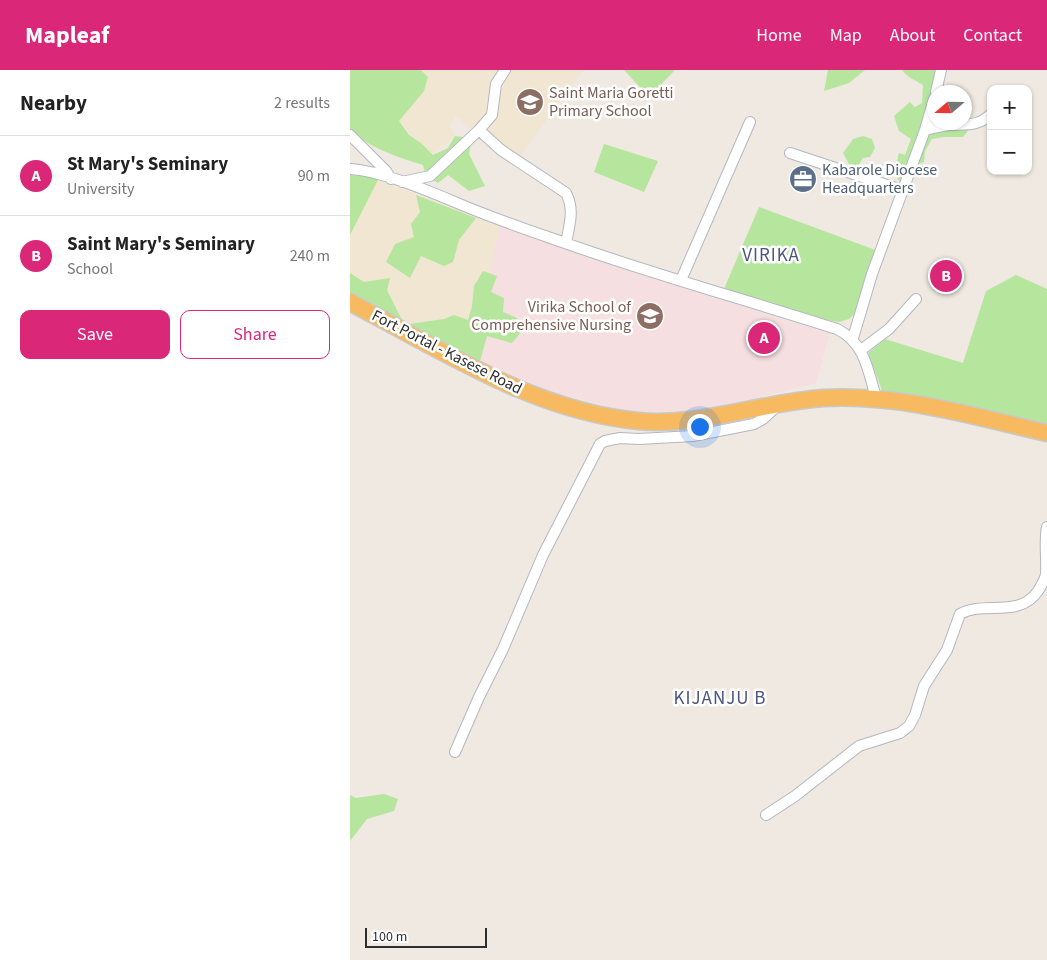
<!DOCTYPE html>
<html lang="en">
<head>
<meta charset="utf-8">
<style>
  body { margin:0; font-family:"Source Sans 3",sans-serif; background:#f2f2f2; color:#222 }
  .controls { position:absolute; right:15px; top:15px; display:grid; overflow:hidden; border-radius:10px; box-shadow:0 1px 4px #0004 }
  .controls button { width:45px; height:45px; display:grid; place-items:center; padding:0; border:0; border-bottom:1px solid #e0e0e0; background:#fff; color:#222; font:25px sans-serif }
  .compass { position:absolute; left:577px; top:15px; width:45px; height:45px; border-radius:50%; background:#fff; box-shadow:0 1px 4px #0004; rotate:250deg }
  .scale { position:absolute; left:15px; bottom:12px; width:122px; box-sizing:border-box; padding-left:5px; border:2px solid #2e2e2e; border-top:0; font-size:14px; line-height:18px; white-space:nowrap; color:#2e2e2e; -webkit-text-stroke:4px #fff; paint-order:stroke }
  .you { position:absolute; left:349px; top:356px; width:18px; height:18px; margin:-12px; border:4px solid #fff; border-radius:50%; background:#1a73e8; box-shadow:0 0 0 8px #1a73e833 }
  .badge { display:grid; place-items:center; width:32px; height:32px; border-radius:50%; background:#db2777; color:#fff; font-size:16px; font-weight:700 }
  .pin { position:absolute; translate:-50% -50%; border:2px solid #fff; box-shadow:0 1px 5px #0006 }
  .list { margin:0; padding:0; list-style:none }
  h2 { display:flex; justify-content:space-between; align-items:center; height:65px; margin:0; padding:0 20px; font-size:21px }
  h2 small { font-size:16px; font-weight:400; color:#767676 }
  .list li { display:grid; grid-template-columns:32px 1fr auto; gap:15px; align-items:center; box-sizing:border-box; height:80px; padding:0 20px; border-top:1px solid #e0e0e0 }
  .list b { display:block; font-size:19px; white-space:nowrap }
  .list p { margin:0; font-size:16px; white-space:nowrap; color:#767676 }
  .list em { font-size:16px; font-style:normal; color:#767676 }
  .actions { display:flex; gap:10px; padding:15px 20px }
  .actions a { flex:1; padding:11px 0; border:1px solid #db2777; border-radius:10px; text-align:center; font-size:18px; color:#db2777 }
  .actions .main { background:#db2777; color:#fff }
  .map { position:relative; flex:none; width:697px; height:890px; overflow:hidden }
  header { display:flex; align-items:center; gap:30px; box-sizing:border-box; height:70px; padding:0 25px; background:#db2777; color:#fff }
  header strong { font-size:24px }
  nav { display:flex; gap:28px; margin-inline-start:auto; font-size:18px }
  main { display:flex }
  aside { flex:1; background:#fff }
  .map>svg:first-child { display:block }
  .education { fill:#f0e6d1 }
  .medical { fill:#f5dfe0 }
  .green { fill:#b6e59e }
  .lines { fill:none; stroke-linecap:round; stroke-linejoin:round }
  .minor-casing { stroke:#b4b7c1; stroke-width:12 }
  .trunk-casing { stroke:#c9c9c9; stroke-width:19 }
  .minor { stroke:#fff; stroke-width:10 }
  .trunk { stroke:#f8ba60; stroke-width:16 }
  .labels { text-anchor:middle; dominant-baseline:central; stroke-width:5; stroke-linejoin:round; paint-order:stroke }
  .education-label { font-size:16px; fill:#785e54; stroke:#fff; text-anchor:start }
  .service-label { font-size:16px; fill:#4e5e75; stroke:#fff; text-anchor:start }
  .street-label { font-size:16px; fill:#2e2e2e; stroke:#fff }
  .quarter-label { font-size:19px; letter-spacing:1px; fill:#4d5680; stroke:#fff }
</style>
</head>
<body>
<header>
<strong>Mapleaf</strong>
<nav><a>Home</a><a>Map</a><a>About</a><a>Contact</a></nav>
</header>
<main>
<aside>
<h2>Nearby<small>2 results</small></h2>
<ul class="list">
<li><span class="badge">A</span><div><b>St Mary's Seminary</b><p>University</p></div><em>90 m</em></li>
<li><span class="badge">B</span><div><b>Saint Mary's Seminary</b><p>School</p></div><em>240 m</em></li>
</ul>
<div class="actions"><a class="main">Save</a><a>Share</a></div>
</aside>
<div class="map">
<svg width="697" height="890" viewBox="0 0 697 890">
  <rect width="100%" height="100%" fill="#efe9e1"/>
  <path class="education" d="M 72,0 L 233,0 L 163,96 L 106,46 L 100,55 L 105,66 L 83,85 L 71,73 L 59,65 L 49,51 L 58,40 L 78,7 Z
    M 28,110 L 150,156 L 135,223 L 130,291 L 0,225 L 0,165 Z"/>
  <path class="medical" d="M 150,156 L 303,209 L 480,263 L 466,313 L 395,331 L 338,342 L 281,343 L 203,322 L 130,291 L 135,222 Z"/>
  <path class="green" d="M 0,0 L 71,0 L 78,7 L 74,21 L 49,51 L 59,65 L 71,73 L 83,85 L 98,78 L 105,66 L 122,68 L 119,84 L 135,116 L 119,121 L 98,105 L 88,113 L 76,106 L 73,95 C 47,87 20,78 0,60 Z
    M 274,0 L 325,0 L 299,27 Z
    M 478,0 L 515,0 L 499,13 L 474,21 Z
    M 552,0 L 589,0 L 579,40 L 552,115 L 545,105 L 549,98 L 547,91 L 549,83 L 555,85 L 561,69 L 549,61 L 544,46 L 560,32 L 565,37 L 572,33 L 573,15 C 564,9 559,9 552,0 Z
    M 620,58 L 613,67 L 594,67 L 582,69 L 575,81 L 574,92 L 564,96 L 576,62 Z
    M 513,66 L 522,69 L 525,78 L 520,87 L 513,88 L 508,96 L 499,94 L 493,83 L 503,69 Z
    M 254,74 L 308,91 L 294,122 L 244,102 Z
    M 0,105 L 23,107 L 28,110 L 0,165 Z
    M 66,125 L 126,148 L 109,170 L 103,192 L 94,196 L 71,186 L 60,208 L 36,192 L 45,174 L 64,167 L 61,154 L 70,142 Z
    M 409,137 L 528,181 L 506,243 L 499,249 L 489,252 L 470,249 L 374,219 Z
    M 133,201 L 147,206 L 141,222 L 154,228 L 153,242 L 167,248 L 166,255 L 177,255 L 162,273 L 137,266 L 130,291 L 97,276 L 59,254 L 94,249 L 104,245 L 118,250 L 122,236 L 124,216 Z
    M 0,203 L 14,212 L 40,208 L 37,220 L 52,250 L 0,225 Z
    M 666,205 L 697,219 L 697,354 L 533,323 L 518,283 L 535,269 L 613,293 L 636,221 Z
    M 34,724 L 48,729 L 44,741 L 17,749 L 0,771 L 0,725 L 6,728 Z"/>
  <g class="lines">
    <g class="minor-casing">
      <path id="minor" d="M 155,0 L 146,14 L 142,45 L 129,60 L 151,80 L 216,123 C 225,140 219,156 216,173
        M 586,22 L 591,0
        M 575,60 C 583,58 591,56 599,55 C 616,54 628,57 641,44
        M 0,65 L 36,101 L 41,109
        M 440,83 L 552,120
        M 0,99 C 33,101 81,122 112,135 C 145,149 181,161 215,173 C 305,205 397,230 487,259 C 515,273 518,300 526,328
        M 52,112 L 80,106 L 129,60
        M 331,210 L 400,52
        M 503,268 L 522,204 L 575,60 L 584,29
        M 511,280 L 539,259 L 566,229
        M 105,682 L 129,627 L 153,579 L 193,485 L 250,374 L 255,371 L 270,368 L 289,369 L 343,366 L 404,354 L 413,349 L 428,335
        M 416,745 L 445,726 L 509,676 L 550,663 L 559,656 L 565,645 L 574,616 L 597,580 L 610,544 C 634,530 669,549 688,521 C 691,516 695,510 696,504 C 697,488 694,472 697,457"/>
    </g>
    <g class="trunk-casing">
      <path id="trunk" d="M 0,232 C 19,243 38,252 57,263 C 129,302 204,343 288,351 C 351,357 412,332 474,328 C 551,324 623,346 697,363"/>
    </g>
    <use href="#minor" class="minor"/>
    <use href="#trunk" class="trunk"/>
  </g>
  <defs>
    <g id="school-disc" transform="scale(1.4375)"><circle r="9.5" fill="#8d6e63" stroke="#fff"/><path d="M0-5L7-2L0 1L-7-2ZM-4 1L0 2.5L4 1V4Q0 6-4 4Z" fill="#fff"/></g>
    <g id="office-disc" transform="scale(1.4375)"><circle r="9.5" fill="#5c6f8a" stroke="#fff"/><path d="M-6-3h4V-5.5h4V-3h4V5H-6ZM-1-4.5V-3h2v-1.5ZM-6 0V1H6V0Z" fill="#fff"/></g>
    <g id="university-disc" transform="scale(1.4375)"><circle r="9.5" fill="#8d6e63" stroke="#fff"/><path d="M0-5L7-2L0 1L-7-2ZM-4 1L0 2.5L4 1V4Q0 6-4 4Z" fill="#fff"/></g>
  </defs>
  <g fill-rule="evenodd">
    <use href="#school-disc" x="180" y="32"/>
    <use href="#office-disc" x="453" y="109"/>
    <use href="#university-disc" x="300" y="246"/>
  </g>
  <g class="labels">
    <g class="education-label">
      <text x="199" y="23">Saint Maria Goretti<tspan x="199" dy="18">Primary School</tspan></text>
      <text x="281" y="237" text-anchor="end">Virika School of<tspan x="281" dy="18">Comprehensive Nursing</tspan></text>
    </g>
    <g class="service-label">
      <text x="472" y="100">Kabarole Diocese<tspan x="472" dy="18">Headquarters</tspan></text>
    </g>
    <g class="street-label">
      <text transform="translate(97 282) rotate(27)">Fort Portal - Kasese Road</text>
    </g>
    <g class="quarter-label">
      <text x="421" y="185">VIRIKA</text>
      <text x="370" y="628">KIJANJU B</text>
    </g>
  </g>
</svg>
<div class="controls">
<button>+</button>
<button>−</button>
</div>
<svg class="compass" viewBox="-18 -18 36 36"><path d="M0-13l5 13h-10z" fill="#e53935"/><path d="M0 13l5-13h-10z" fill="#767676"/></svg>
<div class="scale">100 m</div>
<div class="you"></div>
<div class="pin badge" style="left:414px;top:268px">A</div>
<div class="pin badge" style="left:596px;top:206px">B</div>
</div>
</main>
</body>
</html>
